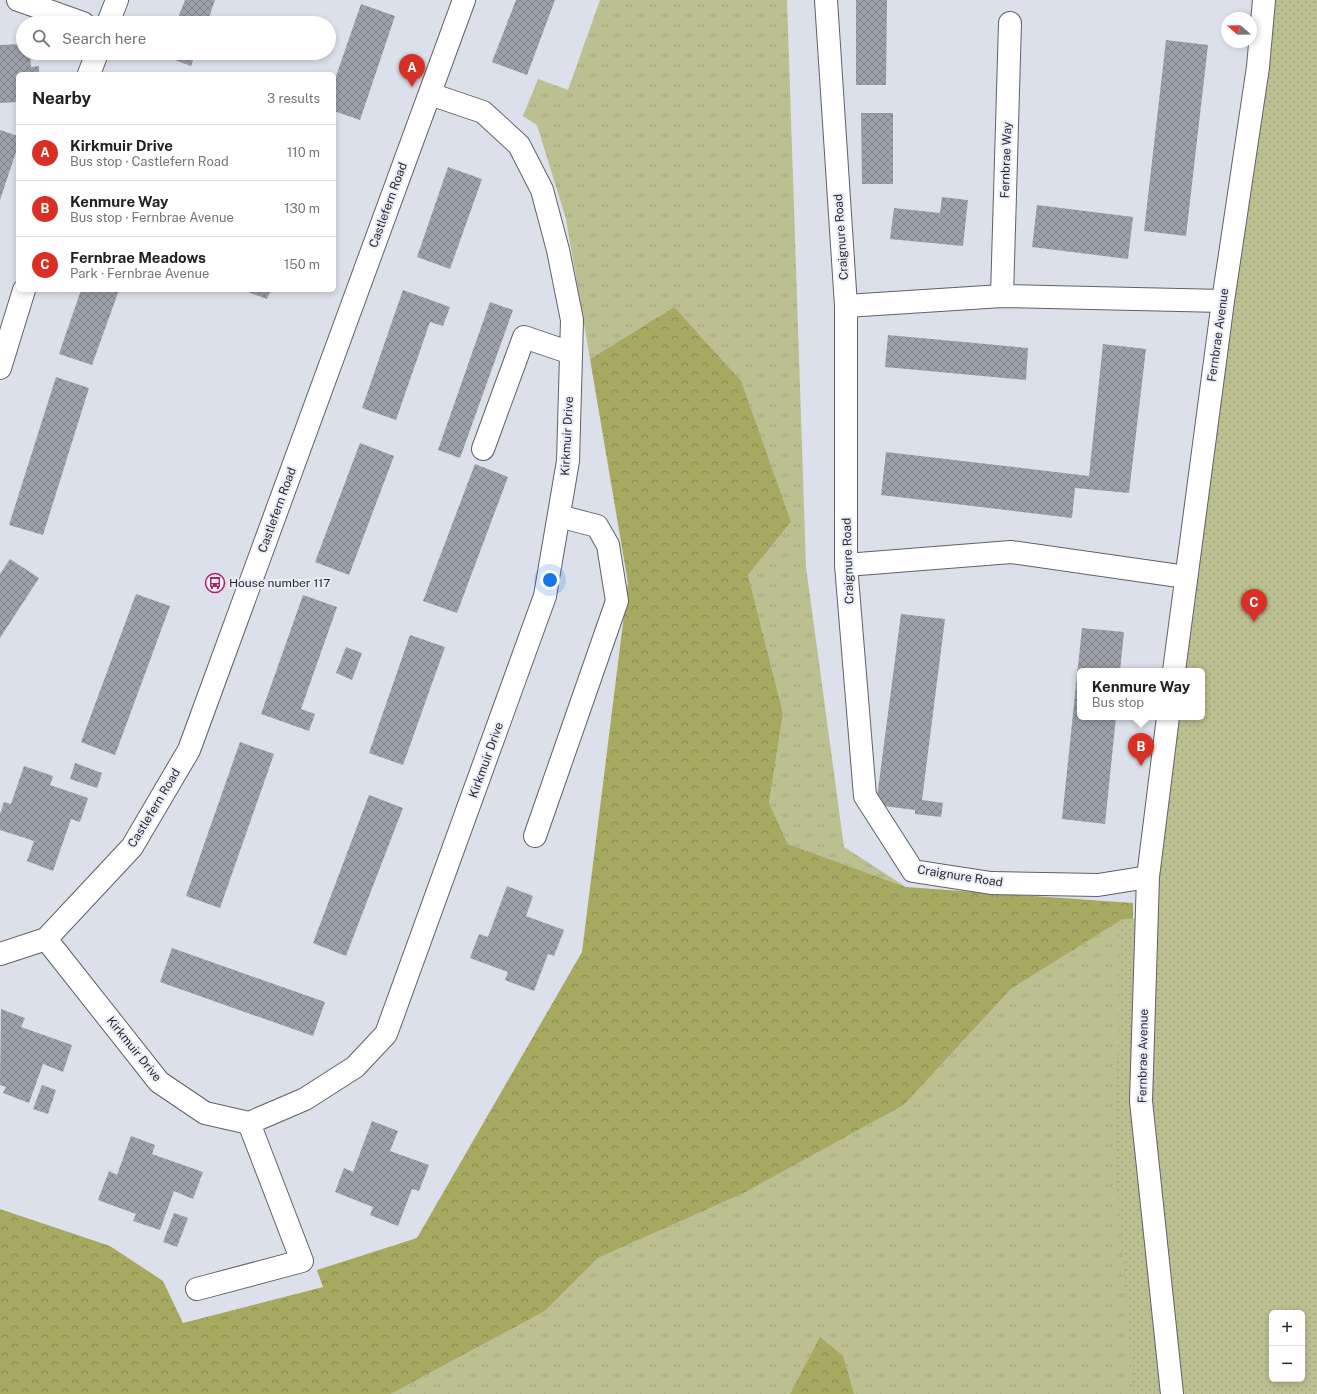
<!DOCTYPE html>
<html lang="en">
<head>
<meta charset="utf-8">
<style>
  body { margin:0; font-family:"Public Sans",sans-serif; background:#f6f6f6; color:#202124 }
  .controls { position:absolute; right:12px; bottom:12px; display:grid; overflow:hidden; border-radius:6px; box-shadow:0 2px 6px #0003 }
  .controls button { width:36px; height:36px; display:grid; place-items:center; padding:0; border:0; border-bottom:1px solid #e0e0e0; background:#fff; color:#202124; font:20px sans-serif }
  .compass { position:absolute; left:1221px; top:12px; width:36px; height:36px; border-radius:50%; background:#fff; box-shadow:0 2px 6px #0003; rotate:290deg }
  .you { position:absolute; left:550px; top:580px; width:14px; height:14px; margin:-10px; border:3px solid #fff; border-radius:50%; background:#1a73e8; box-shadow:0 0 0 6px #1a73e833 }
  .badge { display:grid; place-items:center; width:26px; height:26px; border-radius:50%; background:#d93025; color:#fff; font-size:13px; font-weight:700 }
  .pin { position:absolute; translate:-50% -33px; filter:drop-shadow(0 1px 2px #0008) }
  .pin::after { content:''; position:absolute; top:21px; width:14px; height:12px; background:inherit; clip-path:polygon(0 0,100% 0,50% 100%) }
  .popup { position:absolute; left:1077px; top:668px; width:128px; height:52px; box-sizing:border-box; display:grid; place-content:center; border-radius:6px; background:#fff; filter:drop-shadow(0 1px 3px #0005); font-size:13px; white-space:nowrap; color:#757577 }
  .popup b { font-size:15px; color:#202124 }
  .popup::after { content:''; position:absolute; left:50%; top:100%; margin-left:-8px; border:8px solid transparent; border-top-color:#fff }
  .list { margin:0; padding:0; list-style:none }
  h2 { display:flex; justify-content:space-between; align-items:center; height:52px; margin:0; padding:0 16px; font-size:17px }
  h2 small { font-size:13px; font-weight:400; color:#757577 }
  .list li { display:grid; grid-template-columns:26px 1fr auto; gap:12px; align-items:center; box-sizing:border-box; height:56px; padding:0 16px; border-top:1px solid #e0e0e0 }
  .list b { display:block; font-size:15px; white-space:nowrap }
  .list p { margin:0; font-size:13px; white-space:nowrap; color:#757577 }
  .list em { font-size:13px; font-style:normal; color:#757577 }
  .icon { flex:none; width:22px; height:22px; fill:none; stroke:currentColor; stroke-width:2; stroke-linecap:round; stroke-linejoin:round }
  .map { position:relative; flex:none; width:1317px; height:1394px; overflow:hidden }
  .search { position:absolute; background:#fff; box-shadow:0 2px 6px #0003; left:16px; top:16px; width:320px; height:44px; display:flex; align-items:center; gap:10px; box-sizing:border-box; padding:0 14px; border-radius:22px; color:#757577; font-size:15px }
  .panel { position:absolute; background:#fff; box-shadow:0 2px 6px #0003; left:16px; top:72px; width:320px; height:220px; border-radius:6px }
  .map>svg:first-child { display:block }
  .grass { fill:url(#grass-tufts) }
  .forest { fill:url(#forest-crowns) }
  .park { fill:url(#park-dots); fill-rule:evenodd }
  .building { fill:url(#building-cross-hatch) }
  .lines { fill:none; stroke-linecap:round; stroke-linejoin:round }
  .minor-casing { stroke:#5e616a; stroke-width:24 }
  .minor { stroke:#fff; stroke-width:22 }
  .labels { text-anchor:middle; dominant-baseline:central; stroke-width:4; stroke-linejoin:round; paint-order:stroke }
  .street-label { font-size:12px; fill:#2a2b2f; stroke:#e9edf7 }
  .poi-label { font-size:12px; fill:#2a2b2f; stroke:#e9edf7; text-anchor:start }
</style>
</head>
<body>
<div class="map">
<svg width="1317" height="1394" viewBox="0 0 1317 1394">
  <defs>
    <pattern id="grass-tufts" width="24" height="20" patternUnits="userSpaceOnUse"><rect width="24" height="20" fill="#bcbf90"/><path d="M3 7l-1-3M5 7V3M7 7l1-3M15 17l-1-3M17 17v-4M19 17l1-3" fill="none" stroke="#a2a47c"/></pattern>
    <pattern id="forest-crowns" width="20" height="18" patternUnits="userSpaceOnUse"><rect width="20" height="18" fill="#a7a961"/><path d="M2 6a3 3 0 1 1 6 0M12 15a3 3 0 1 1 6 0" fill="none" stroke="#888a50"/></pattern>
    <pattern id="park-dots" width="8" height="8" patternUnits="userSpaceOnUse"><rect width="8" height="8" fill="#bcbf90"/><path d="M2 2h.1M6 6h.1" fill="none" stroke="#a2a47c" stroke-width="1.8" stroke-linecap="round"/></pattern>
    <pattern id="building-cross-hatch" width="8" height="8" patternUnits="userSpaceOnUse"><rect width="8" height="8" fill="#9da1aa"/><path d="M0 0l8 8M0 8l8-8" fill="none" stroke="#80838b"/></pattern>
  </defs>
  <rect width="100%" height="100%" fill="#dbe0ea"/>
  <path class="grass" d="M 600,0 L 787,0 L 806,567 L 844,847 L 906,887 L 788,844 L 769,803 L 783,713 L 748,575 L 791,522 L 674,307 L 590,359 L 566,219 L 537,125 L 523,116 L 538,79 L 568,90 Z
    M 1121,919 L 1115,1162 L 1134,1394 L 391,1394 L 545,1311 L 598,1258 L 744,1193 L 904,1105 L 1011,989 Z"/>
  <path class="forest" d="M 1275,0 L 1317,0 L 1271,255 L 1272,1379 L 1302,1379 L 1317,1394 L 1134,1394 L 1115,1162 L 1121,920 L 1011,989 L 904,1105 L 744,1193 L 598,1258 L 545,1311 L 391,1394 L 0,1394 L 0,1209 L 110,1246 L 163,1281 L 183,1323 L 323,1287 L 317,1270 L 417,1238 L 582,952 L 628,583 L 590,359 L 674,307 L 741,381 L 791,522 L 748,575 L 783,713 L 769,803 L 788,844 L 906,887 L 1133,903 L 1133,919 L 1157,918 L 1202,717 L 1202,671 L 1185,671 Z
    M 820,1337 L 843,1356 L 854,1394 L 790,1394 Z"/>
  <path class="park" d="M 1275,0 L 1317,0 L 1317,1394 L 1134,1394 L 1115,1162 L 1121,919 L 1157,918 L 1156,880 L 1179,717 L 1202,717 L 1202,671 L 1185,671 ZM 1272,1313 L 1302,1313 L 1302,1379 L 1272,1379 Z"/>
  <path class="building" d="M 185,0 L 215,0 L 207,23 L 176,23 Z
    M 516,0 L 555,0 L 527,75 L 492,62 Z
    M 856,0 L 887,0 L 886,85 L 856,85 Z
    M 361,4 L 395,16 L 360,120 L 334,111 L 334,82 Z
    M 1166,40 L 1208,45 L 1186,236 L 1144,231 Z
    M 23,44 L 23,53 L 30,53 L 31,67 L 39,66 L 39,74 L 18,74 L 18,102 L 0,103 L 0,45 Z
    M 165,53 L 196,53 L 191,66 L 164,56 Z
    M 861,113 L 893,113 L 893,184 L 862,184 Z
    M 0,130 L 18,136 L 18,146 L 0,200 Z
    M 448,167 L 482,179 L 450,269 L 417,257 Z
    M 942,197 L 968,200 L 963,246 L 890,239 L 894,208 L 940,213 Z
    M 1037,205 L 1133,217 L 1128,259 L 1032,247 Z
    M 81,290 L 119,290 L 92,365 L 59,354 Z
    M 242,290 L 271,290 L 267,299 Z
    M 403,290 L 450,307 L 443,326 L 430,322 L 396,420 L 362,408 Z
    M 490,302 L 513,310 L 460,458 L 438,450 Z
    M 888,335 L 1028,348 L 1026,380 L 885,367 Z
    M 1103,344 L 1146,349 L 1129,493 L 1075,488 L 1072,518 L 881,495 L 886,452 L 1089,476 Z
    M 56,377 L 89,388 L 43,535 L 9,525 Z
    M 360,443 L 394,456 L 349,575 L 315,562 Z
    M 475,464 L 508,477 L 457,613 L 423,601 Z
    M 10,559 L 39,578 L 0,638 L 0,574 Z
    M 136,594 L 170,606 L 115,755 L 81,742 Z
    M 303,595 L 337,607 L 301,709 L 315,714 L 309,731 L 261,714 Z
    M 901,614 L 945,619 L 922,800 L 943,803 L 941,817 L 915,814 L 915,810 L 876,805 Z
    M 1082,628 L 1124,632 L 1120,671 L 1080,671 L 1080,717 L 1116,717 L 1105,824 L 1062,819 Z
    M 410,635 L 445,647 L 403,765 L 369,753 Z
    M 346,647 L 362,653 L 352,680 L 336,673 Z
    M 240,742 L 274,754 L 220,908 L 186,896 Z
    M 75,763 L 102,773 L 97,788 L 70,779 Z
    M 24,766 L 53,776 L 50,785 L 88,798 L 80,822 L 71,819 L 53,871 L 27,861 L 34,841 L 0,830 L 0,814 L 4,802 L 11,804 Z
    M 369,795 L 403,808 L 346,956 L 313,943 Z
    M 507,886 L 533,896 L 526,916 L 564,930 L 554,956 L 548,954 L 534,991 L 505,980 L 508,972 L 470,958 L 479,934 L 488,937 Z
    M 172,948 L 325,1002 L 313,1036 L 160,982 Z
    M 1,1009 L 25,1018 L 21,1027 L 72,1045 L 63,1072 L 43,1064 L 29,1103 L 3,1093 L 6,1087 L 0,1085 Z
    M 42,1085 L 56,1090 L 48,1114 L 33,1109 Z
    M 372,1121 L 398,1131 L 390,1151 L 429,1165 L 419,1191 L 412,1189 L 398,1226 L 370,1215 L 373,1207 L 335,1192 L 344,1168 L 353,1172 Z
    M 131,1136 L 155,1145 L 152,1154 L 203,1172 L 193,1199 L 174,1191 L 160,1230 L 133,1221 L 136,1214 L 98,1200 L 109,1171 L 117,1175 Z
    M 174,1213 L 188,1218 L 177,1247 L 163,1242 Z"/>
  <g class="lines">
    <g class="minor-casing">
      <path id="minor" d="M 18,0 L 83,23
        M 826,0 L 846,306 L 846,565 L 865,796 L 913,871 L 991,883 L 1098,885 L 1148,877
        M 108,23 L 117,0
        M 89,74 L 97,53
        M 1002,296 L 1010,23
        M 846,306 L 1002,296 L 1223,301
        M 0,368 L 24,290
        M 483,449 L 524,337 L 571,353
        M 846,565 L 1011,552 L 1186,577
        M 1174,671 L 1223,301 L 1258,67 L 1264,0
        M 1168,717 L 1148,877 L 1141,1101 L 1172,1394
        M 535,836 L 617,601 L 608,545 L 597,526 L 559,516
        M 46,939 L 159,1082 L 205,1113 L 249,1123 L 305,1099 L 355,1067 L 386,1034 L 545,596 L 568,461 L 572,320 L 558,250 L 542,190 L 519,145 L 483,112 L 430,94
        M 0,954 L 46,939 L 132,847 L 189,750 L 464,0
        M 197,1289 L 302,1261 L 249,1123"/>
    </g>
    <use href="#minor" class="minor"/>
  </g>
  <defs>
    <g id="bus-ring" transform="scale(1)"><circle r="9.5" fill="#e9edf7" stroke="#ad2466" stroke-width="1.5"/><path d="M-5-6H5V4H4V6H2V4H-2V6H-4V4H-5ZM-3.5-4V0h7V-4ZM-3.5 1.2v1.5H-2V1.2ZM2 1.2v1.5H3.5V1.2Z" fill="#ad2466"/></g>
  </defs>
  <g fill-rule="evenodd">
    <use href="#bus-ring" x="215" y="583"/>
  </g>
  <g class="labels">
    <g class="street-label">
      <text transform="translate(1006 160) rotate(-88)">Fernbrae Way</text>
      <text transform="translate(388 205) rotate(-70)">Castlefern Road</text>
      <text transform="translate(841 237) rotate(-94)">Craignure Road</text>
      <text transform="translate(1218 335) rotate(-82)">Fernbrae Avenue</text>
      <text transform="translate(567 436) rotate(-87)">Kirkmuir Drive</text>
      <text transform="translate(277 510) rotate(-70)">Castlefern Road</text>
      <text transform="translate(848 561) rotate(-92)">Craignure Road</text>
      <text transform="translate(486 760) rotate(-70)">Kirkmuir Drive</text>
      <text transform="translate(154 808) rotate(-59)">Castlefern Road</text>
      <text transform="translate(960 876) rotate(9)">Craignure Road</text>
      <text transform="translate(134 1049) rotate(51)">Kirkmuir Drive</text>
      <text transform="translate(1143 1056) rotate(-89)">Fernbrae Avenue</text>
    </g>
    <g class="poi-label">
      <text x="229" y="583">House number 117</text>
    </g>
  </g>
</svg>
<div class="controls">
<button>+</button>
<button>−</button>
</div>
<svg class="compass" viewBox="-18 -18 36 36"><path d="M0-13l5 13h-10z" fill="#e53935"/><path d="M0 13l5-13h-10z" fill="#757577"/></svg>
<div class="you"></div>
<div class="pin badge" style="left:412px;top:87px">A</div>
<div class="pin badge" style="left:1141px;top:766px">B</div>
<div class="popup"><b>Kenmure Way</b>Bus stop</div>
<div class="pin badge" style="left:1254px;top:622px">C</div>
<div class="search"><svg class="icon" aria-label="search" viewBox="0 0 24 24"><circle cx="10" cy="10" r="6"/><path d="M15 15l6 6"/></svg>Search here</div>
<section class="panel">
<h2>Nearby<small>3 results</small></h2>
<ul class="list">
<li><span class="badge">A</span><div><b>Kirkmuir Drive</b><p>Bus stop · Castlefern Road</p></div><em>110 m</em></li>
<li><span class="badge">B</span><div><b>Kenmure Way</b><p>Bus stop · Fernbrae Avenue</p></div><em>130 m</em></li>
<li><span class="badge">C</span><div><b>Fernbrae Meadows</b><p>Park · Fernbrae Avenue</p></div><em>150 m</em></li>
</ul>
</section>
</div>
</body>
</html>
